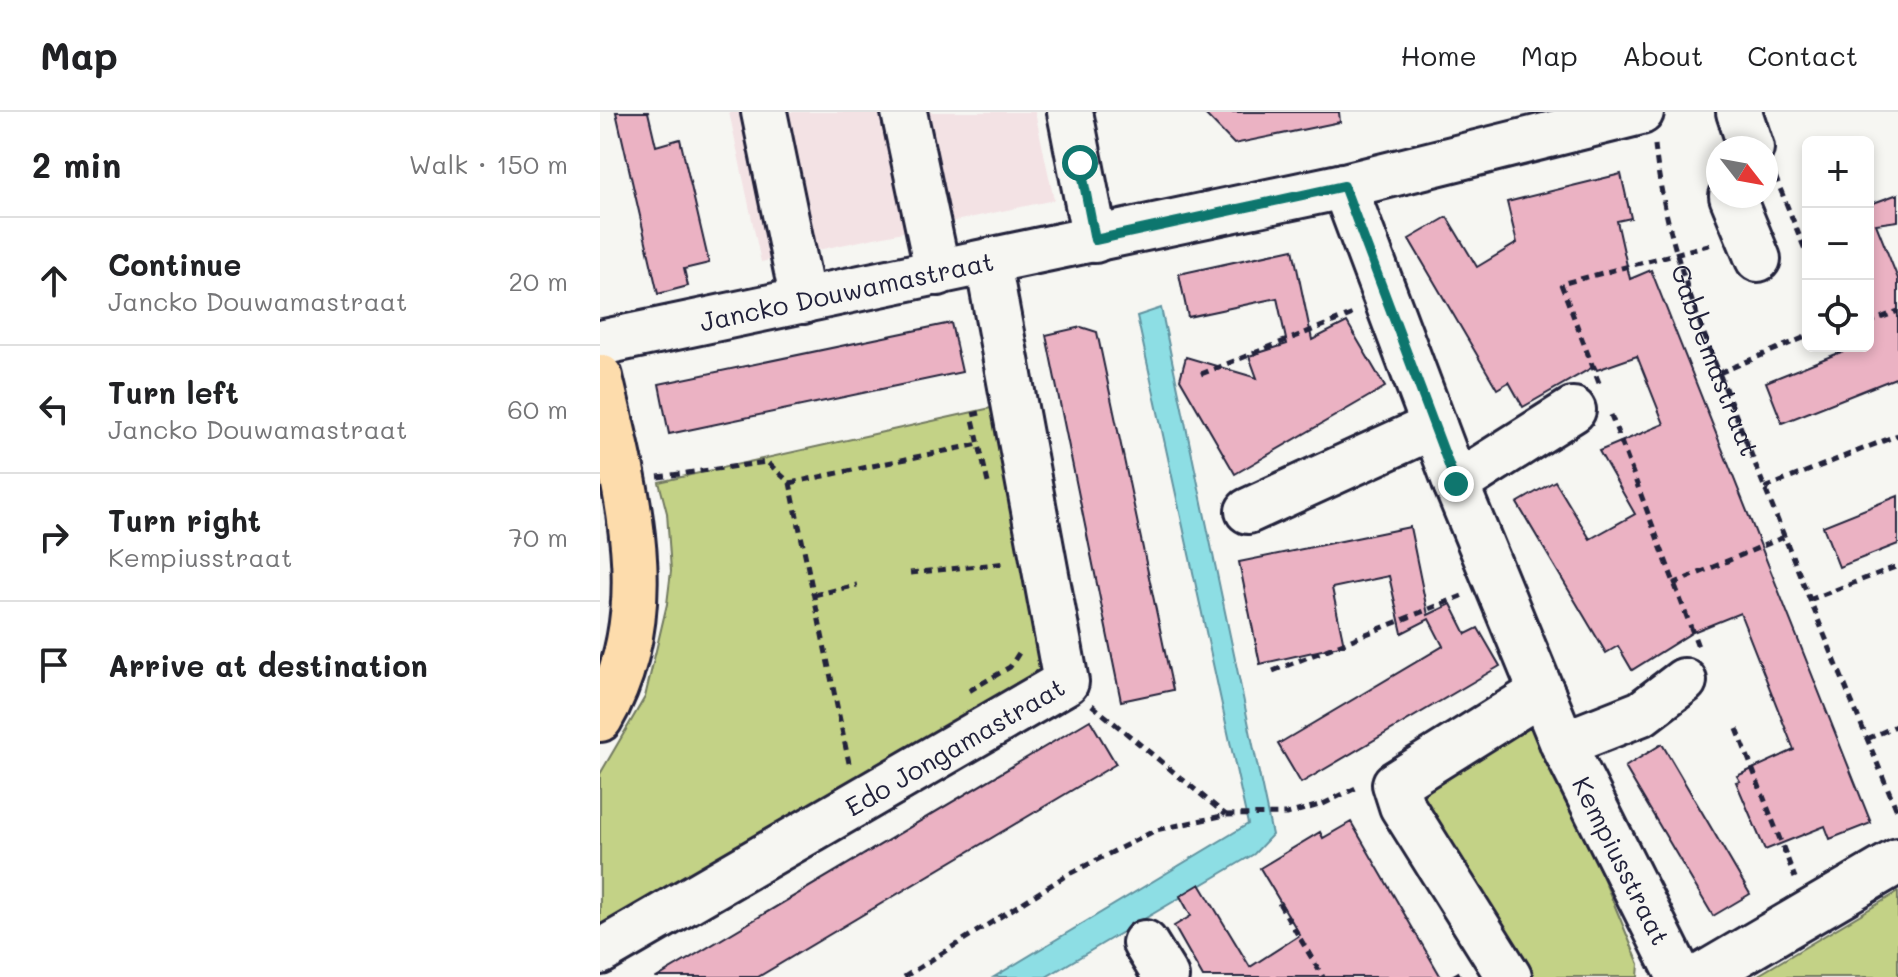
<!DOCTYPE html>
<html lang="en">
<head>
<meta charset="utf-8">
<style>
  body { margin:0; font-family:Mali,sans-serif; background:#f2f2f2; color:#202124 }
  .controls { position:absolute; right:24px; top:24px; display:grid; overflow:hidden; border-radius:12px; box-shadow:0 4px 12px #0003 }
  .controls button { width:72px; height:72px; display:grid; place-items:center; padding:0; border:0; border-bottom:2px solid #e0e0e0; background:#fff; color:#202124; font:40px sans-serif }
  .compass { position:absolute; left:1106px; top:24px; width:72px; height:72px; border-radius:50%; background:#fff; box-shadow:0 4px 12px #0003; rotate:121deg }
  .stop { position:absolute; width:24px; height:24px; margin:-18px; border:6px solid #0f766e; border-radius:50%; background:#fff }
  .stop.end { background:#0f766e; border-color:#fff; box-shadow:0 2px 8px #0008 }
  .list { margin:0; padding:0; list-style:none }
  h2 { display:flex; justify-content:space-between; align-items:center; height:104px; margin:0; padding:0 32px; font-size:34px }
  h2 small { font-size:26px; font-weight:400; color:#757577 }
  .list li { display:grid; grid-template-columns:52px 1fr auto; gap:24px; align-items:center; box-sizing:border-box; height:128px; padding:0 32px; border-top:2px solid #e0e0e0 }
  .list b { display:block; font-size:30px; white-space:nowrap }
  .list p { margin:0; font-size:26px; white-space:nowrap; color:#757577 }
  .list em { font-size:26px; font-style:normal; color:#757577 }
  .icon { flex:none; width:44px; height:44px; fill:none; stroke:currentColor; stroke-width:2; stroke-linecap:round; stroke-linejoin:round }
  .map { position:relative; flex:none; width:1298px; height:865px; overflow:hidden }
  header { display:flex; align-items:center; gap:48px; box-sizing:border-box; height:112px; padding:0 40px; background:#fff; border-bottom:2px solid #e0e0e0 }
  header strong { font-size:38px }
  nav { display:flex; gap:44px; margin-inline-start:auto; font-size:28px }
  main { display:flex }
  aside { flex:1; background:#fff }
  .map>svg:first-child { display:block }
  .built { fill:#f3e2e4 }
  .green { fill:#c3d286; stroke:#727a60; stroke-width:2 }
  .water { fill:#8ddee4; stroke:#6293a0; stroke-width:2 }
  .building { fill:#ebb2c3; stroke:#22223b; stroke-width:2 }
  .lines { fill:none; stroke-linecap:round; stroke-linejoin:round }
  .minor-casing { stroke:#22223b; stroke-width:50 }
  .major-casing { stroke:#22223b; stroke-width:50 }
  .path { stroke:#22223b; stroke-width:5; stroke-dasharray:8 6; stroke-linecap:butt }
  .minor { stroke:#f6f6f2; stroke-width:44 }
  .major { stroke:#fddcac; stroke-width:44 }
  .route { stroke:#0f766e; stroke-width:10 }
  .labels { text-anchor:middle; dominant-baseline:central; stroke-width:6; stroke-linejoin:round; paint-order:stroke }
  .street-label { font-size:26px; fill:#22223b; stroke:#f6f6f2 }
</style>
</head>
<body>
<header>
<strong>Map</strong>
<nav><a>Home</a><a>Map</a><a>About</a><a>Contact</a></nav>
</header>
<main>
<aside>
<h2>2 min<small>Walk · 150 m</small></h2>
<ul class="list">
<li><svg class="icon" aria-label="ahead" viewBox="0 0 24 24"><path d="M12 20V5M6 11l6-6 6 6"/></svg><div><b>Continue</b><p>Jancko Douwamastraat</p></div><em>20 m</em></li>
<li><svg class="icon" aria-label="left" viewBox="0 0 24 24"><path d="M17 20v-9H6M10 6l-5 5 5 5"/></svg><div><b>Turn left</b><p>Jancko Douwamastraat</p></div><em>60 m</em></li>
<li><svg class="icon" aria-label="right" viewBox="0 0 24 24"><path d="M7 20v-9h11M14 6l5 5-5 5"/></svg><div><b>Turn right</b><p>Kempiusstraat</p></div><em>70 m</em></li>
<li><svg class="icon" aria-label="arrive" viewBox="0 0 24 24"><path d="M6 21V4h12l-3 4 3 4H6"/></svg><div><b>Arrive at destination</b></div></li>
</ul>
</aside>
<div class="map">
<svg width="1298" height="865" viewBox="0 0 1298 865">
  <rect width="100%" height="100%" fill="#f6f6f2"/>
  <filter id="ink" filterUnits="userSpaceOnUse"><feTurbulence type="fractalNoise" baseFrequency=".0125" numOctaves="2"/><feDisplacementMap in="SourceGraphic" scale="16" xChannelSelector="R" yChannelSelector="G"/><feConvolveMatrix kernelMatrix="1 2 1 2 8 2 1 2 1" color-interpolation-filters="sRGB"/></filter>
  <g filter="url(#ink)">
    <path class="built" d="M 129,0 L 435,0 L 454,88 L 161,150 Z"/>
    <path class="green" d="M 391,296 L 448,568 L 0,840 L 0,662 L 45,585 L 67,492 L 71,459 L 67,401 L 59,370 Z
      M 933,597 L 1039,852 L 1038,865 L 921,865 L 807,672 Z
      M 1298,780 L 1298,865 L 1155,865 Z"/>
    <path class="water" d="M 561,196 L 672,723 L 654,742 L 446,865 L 394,865 L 648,712 L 537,204 Z"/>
    <path class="building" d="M 16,0 L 48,0 L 56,34 L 80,27 L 109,151 L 84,157 L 88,174 L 58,182 Z
      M 603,0 L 739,0 L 740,10 L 634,32 Z
      M 1021,62 L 1031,106 L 1017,109 L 1030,167 L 1051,158 L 1271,711 L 1230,727 L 1225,714 L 1165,738 L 1136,670 L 1140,669 L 1137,664 L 1194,638 L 1140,501 L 1093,520 L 1032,558 L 1018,534 L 1006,541 L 917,391 L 955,369 L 990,427 L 1035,402 L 999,339 L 1064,312 L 1037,244 L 997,258 L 995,254 L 923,295 L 909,270 L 897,277 L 809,127 L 847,105 L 877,155 L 917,131 L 907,90 Z
      M 1298,82 L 1298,109 L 1276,112 L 1298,167 L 1298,265 L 1182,311 L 1166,270 L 1256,234 L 1268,234 L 1268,93 Z
      M 693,137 L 712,228 L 747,210 L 785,275 L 635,362 L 580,267 L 586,245 L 657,266 L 649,244 L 687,232 L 677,186 L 588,205 L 579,162 Z
      M 351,211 L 362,260 L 69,322 L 59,272 Z
      M 481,215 L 497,220 L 573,578 L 521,589 L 446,223 Z
      M 1298,384 L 1298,432 L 1239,455 L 1223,414 Z
      M 810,415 L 828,503 L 851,492 L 866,522 L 878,516 L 900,554 L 701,671 L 678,632 L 843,534 L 829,507 L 802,521 L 789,464 L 732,476 L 744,533 L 660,552 L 639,450 Z
      M 490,608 L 516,652 L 158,865 L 58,865 Z
      M 1062,632 L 1150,782 L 1113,804 L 1025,655 Z
      M 751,710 L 841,865 L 603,865 L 574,814 L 591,804 L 580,784 L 600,772 L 650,855 L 700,823 L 660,756 L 720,720 L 723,726 Z"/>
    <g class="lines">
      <g class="minor-casing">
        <g id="minor">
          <path d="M 164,0 L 203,189"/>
          <path d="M 304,0 L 338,161"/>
          <path d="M 470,0 L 495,128"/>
          <path d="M 1139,0 L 1151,36"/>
          <path id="s2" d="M 744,74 L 856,372 L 963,632 L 1080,865"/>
          <path d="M 1132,84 L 1158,147"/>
          <path id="s3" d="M 0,231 L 744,74 L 1041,0"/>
          <path d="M 856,372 L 973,298"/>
          <path d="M 648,399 L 834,314"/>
          <path d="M 963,632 L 1042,601 L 1084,569"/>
          <path d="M 545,831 L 566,865"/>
          <path id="s4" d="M 0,840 L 466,570 L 388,151"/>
          <path d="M 909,865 L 802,694 L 795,672 L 942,580"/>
          <path d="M 1100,865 L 1298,749"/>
        </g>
      </g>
      <g class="major-casing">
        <path id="major" d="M 0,265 C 26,378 63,499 0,607"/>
      </g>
      <g class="path">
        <path id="s1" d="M 1055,33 C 1065,138 1110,236 1148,334 C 1197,457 1247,579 1298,701"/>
        <path d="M 1175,64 L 1208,145"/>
        <path d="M 1268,211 L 1298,199"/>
        <path d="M 1119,261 L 1208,224"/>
        <path d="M 601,262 L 753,202"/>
        <path d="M 999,271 L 961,172 L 1112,132"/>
        <path d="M 380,301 L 372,303 L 389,375"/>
        <path d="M 1011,303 L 1099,537"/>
        <path d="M 58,365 L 167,350 L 190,371 L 249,651"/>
        <path d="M 190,371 L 379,332"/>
        <path d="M 1165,376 L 1298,323"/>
        <path d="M 310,461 L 407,451"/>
        <path d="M 1073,472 L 1184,425"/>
        <path d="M 214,483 L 257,473"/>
        <path d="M 1209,488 L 1298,454"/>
        <path d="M 673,559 L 862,484"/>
        <path d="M 369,579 L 410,555 L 422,536"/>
        <path d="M 492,593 L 626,703"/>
        <path d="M 1137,617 L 1195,766"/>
        <path d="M 1267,627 L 1298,613"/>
        <path d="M 679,791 L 723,865"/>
        <path d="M 304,865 L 467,763 L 556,718 L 626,703 L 687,702 L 723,692 L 760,674"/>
        <path d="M 853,865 L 865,858"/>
      </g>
      <use href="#minor" class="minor"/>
      <use href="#major" class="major"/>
    </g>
  </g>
  <g class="lines" filter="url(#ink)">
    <path class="route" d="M 480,51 L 495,128 L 744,74 L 856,372"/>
  </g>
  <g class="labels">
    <g class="street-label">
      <text stroke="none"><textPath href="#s3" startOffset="252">Jancko Douwamastraat</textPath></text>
      <text stroke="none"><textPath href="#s1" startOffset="224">Gabbemastraat</textPath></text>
      <text stroke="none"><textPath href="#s4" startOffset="410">Edo Jongamastraat</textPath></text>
      <text stroke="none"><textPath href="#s2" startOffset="730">Kempiusstraat</textPath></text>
    </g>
  </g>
</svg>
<div class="controls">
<button>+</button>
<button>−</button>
<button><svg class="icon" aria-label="locate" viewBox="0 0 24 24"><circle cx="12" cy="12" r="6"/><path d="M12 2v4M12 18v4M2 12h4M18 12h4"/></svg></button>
</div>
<svg class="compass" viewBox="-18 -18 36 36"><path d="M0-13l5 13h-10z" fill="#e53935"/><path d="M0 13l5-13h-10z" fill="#757577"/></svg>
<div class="stop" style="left:480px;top:51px"></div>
<div class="stop end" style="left:856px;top:372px"></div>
</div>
</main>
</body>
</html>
